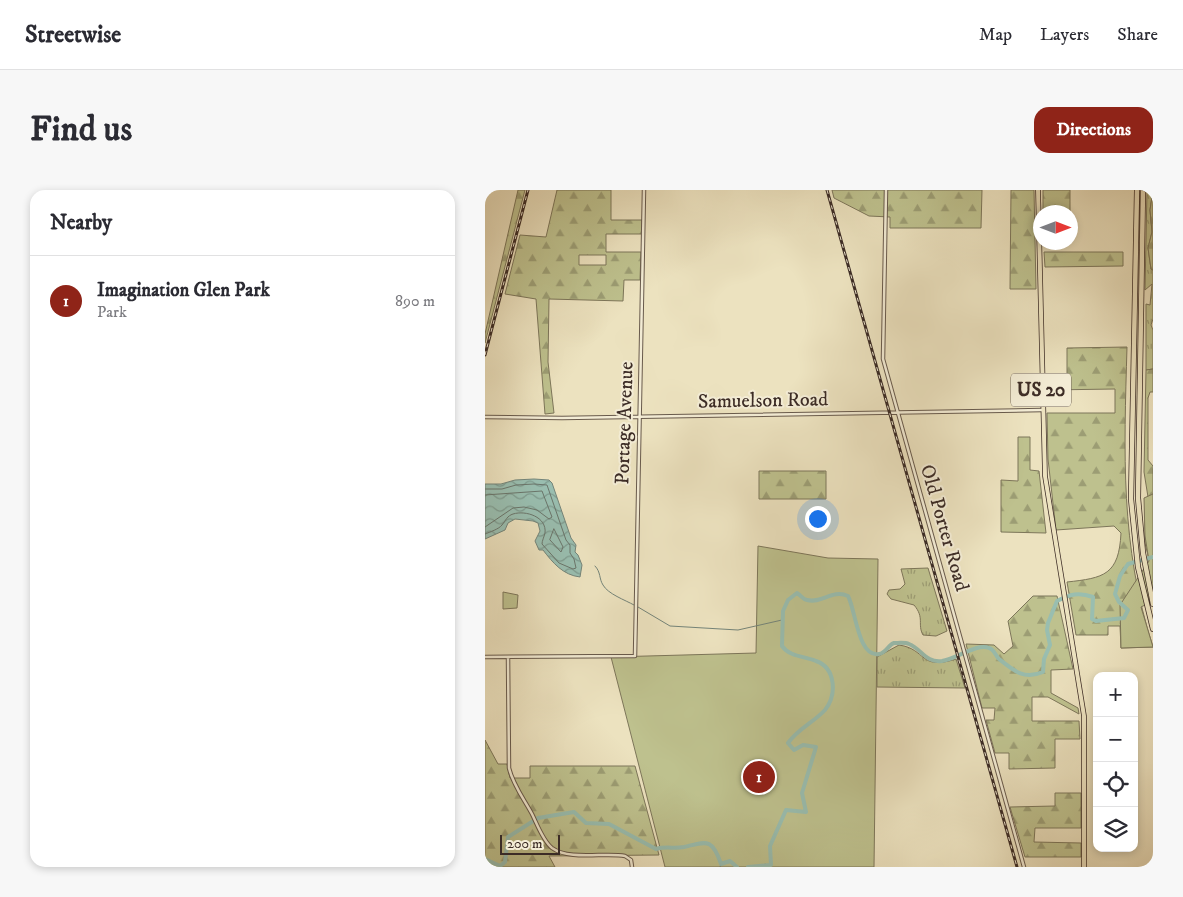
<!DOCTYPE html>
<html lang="en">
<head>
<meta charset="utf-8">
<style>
  body { margin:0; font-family:"IM FELL DW Pica",serif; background:#f7f7f7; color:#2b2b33 }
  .controls { position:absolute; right:15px; bottom:15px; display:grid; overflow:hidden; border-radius:10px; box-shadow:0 2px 8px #0003 }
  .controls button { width:45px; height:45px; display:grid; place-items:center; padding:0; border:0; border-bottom:1px solid #e1e1e2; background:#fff; color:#2b2b33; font:25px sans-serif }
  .compass { position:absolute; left:548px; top:15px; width:45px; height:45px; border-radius:50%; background:#fff; box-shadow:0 2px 8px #0003; rotate:90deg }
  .scale { position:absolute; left:15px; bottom:12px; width:60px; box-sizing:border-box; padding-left:5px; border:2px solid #3c2c26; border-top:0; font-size:14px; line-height:18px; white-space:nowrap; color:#3c2c26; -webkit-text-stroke:4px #f3ecd5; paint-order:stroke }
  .you { position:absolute; left:332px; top:328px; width:18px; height:18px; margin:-12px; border:4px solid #fff; border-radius:50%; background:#1a73e8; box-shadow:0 0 0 8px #1a73e833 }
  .badge { display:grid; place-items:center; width:32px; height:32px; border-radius:50%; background:#8f2418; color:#fff; font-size:16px; font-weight:700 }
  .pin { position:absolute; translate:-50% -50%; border:2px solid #fff; box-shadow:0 1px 5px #0006 }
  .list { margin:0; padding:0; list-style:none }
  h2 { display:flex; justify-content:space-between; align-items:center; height:65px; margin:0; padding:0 20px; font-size:21px }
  h2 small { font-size:16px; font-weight:400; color:#7c7c81 }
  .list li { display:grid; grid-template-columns:32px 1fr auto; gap:15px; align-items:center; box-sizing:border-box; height:90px; padding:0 20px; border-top:1px solid #e1e1e2 }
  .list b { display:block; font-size:19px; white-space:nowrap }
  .list p { margin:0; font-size:16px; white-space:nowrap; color:#7c7c81 }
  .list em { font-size:16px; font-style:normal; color:#7c7c81 }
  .icon { flex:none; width:28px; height:28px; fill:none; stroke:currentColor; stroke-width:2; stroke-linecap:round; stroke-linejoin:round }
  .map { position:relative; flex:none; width:668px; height:677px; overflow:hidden; border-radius:15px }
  header { display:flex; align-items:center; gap:30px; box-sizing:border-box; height:70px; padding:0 25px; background:#fff; border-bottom:1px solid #e1e1e2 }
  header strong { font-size:24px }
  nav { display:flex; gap:28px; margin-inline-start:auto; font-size:18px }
  .intro { display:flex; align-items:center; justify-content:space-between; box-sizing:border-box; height:120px; padding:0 30px }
  h1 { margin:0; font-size:35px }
  .button { padding:12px 22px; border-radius:15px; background:#8f2418; color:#fff; font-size:18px; font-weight:700 }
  main { display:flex; gap:30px; padding:0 30px }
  aside { flex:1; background:#fff; border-radius:15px; box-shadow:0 2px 8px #0003 }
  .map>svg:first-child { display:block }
  .grass { fill:url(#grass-tufts); stroke:#7d765a }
  .forest { fill:url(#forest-firs); stroke:#7d765a; fill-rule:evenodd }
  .park { fill:#bec18e; stroke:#7d765a }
  .water { fill:url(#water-waves); stroke:#748479 }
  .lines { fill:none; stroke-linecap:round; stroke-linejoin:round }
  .shore { stroke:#6a756b; stroke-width:1 }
  .stream { stroke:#748479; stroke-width:1 }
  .river { stroke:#99beb0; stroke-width:4 }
  .minor-casing { stroke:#685a4c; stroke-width:4.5 }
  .major-casing { stroke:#3c2c26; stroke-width:5.5 }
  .highway-casing { stroke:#3c2c26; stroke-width:6 }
  .minor { stroke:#f3ecd5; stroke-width:2.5 }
  .major { stroke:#ece2bf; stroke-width:4 }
  .highway { stroke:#ece2bf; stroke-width:4.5 }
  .rail-casing { stroke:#3c2c26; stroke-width:3 }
  .rail { stroke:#f3ecd5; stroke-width:1; stroke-dasharray:4; stroke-linecap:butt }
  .labels { text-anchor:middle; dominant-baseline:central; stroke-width:4; stroke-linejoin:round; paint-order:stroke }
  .shield { fill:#f3ecd5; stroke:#73665a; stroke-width:1 }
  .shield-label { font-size:19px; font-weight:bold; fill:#3c2c26 }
  .street-label { font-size:20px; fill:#3c2c26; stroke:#f3ecd5 }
</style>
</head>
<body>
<header>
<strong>Streetwise</strong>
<nav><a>Map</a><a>Layers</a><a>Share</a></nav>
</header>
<div class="intro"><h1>Find us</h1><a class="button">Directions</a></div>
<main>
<aside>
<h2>Nearby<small></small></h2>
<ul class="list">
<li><span class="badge">1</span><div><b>Imagination Glen Park</b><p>Park</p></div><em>890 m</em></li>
</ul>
</aside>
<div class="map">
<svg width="668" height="677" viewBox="0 0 668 677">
  <defs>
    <pattern id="grass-tufts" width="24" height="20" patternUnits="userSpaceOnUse" patternTransform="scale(1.25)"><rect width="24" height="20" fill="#bec18e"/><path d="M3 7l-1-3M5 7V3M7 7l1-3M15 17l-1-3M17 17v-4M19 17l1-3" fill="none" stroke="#9c9d74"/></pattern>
    <pattern id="forest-firs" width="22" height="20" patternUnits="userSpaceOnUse" patternTransform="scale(1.25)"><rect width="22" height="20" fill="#bec18e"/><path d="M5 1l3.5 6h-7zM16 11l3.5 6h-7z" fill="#9c9d74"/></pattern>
    <pattern id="water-waves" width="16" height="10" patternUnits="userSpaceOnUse" patternTransform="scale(1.25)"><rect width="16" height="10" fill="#99beb0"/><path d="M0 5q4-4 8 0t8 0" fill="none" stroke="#7e9b8f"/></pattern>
  </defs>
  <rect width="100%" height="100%" fill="#ece2bf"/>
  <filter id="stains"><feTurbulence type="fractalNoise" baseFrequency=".004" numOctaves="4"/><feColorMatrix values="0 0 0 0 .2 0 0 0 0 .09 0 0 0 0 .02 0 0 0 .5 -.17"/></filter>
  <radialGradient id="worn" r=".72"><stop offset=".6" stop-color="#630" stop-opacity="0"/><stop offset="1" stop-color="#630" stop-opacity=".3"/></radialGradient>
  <path class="grass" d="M 662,0 L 668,0 L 665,20 L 667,42 L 663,58 L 666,79 L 668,80 L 668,129 L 666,135 L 668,140 L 668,179 L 661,180 L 661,114 L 665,115 L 667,94 L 660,100 Z
    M 443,378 L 462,441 L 451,446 L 438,445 C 432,434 440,428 429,415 L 406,409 L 402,404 L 404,400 L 415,399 L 420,394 L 416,379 Z
    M 414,455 C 442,459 434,481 471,469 L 480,498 L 392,497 L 392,467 Z"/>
  <path class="forest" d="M 33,0 L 40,0 L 0,153 L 0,144 Z
    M 72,0 L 126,0 L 126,30 L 157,30 L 157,44 L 121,44 L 121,62 L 156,62 L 155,90 L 139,90 L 138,111 L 64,109 L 63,172 L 69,223 L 60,224 L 51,109 L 20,104 L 35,45 L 61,47 ZM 94,65 L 121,65 L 121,75 L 94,75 Z
    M 347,0 L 497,0 L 496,38 L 405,38 L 405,27 L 384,26 L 349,8 Z
    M 526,0 L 549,0 L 551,99 L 525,99 Z
    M 558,0 L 585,0 L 585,22 L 558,22 Z
    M 668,0 L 668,80 L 666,79 L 663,58 L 667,42 L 665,20 Z
    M 559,62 L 638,62 L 638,76 L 560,77 Z
    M 642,157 C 639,263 635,355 668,457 L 636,458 L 635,436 L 623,436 L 623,445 L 591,445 L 582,392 C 619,388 634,385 636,343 L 629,336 L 571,340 L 563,269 L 562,223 L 630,223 L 630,199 L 563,200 L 563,194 L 582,193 L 582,158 Z
    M 668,179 L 668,202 L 665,202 L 663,208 L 663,270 L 668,276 L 668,387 L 660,353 L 660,309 L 663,307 L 659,282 L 661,180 Z
    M 533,247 L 545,247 L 545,280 L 554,281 L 561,343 L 516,342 L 516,290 L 533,291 Z
    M 274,281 L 341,281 L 341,309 L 274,309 Z
    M 548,406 L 572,406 L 588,479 L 566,480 L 566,503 L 593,518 L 594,524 L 563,507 L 547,507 L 547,531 L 594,531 L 595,549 L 570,549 L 570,578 L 524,579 L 524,563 L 510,563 L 501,530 L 509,530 L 510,518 L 497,518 L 481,454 L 509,455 L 519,464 L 528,456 L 523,431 Z
    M 0,550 L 13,574 L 22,574 L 25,588 L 45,588 L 45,576 L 150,576 L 174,665 L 64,666 L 70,677 L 0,677 Z
    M 570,603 L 596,603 L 596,638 L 550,638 L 549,652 L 596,653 L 596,667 L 540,667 L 525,617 L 570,616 Z"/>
  <path class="park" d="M 668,304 L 668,411 L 656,417 L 668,457 L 636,458 L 635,415 L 664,371 L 660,346 L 659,308 Z
    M 273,356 L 343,368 L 393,369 L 389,677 L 180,677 L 126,467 L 271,463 Z
    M 18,402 L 33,405 L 32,418 L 18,419 Z"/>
  <path class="water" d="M 49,289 L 64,290 L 67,293 L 86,348 L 91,355 L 90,362 L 93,365 L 97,375 L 95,387 C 78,385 68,373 58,360 L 54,360 L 50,351 L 55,341 L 53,333 L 48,331 L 30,329 L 23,333 L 20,340 L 0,349 L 0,294 L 16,294 L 30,290 Z"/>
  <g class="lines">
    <path class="shore" d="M 0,299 L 17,299 L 31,295 L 49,294 L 62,295 L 81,350 L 85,355 L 85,363 L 89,369 L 91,378 L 88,379 L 74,373 L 57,354 C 57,351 59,347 60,343 C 62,327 41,320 28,324 C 22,326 21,330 17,335 C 14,339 5,342 0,344
      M 0,305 L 57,301 L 67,327 L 64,329 L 52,320 L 39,317 L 28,318 L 0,337
      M 69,339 L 78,357 L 76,362 L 65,350 Z"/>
    <path class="stream" d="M 110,376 C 116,382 114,389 118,395 C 123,404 140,410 149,415
      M 153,417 L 185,436 L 253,440 L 297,430
      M 235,677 L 236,674
      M 279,677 L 280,674"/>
    <path class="river" d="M 0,669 L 15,676 L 20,672 L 23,647 L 53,628 L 89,622 L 101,633 L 124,634 L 171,659 C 181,656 189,659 199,657 C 221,652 227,647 236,674 L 245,671 L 252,677
      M 263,677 L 286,675 L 285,656 L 301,620 L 321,622 L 317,603 L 331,557 L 318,555 L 309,560 L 303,553 C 313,539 329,532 340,520 C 352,505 351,478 331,471 C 319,466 305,467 297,456 L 298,421 L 303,410 L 312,403 C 317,406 317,409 322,410 C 337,414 347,399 363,406 C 371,421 373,468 394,464 C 401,463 403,455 409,453 C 414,453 420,452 424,454 C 437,459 440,473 457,471 C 471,469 492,453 504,458 C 509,459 510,465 514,469 C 529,481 539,490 558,482 L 559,469 L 565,455 L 562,440 L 563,433 L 572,411 C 585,404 594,402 608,407 L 607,429 L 611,431 L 639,428 L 643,420 L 634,412 L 630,404 L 635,386 L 643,374 L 668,367"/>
    <g class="minor-casing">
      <path id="minor" d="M 401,0 L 398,169 L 539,677
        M 0,227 L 77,228 L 557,220
        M 0,467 L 150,466 L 159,0
        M 23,467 L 24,578 C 28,595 39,609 47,624 C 52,634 58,651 67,658 C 85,671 120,662 140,666 L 146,670 L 147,677"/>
    </g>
    <g class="major-casing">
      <path id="major" d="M 553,0 L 560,286 L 599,526 L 599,677"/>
    </g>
    <g class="highway-casing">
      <path id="highway" d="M 652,0 L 646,309 L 653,377 L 668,439
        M 658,0 L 653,308 L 658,363 L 668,414"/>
    </g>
    <use href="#minor" class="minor"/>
    <use href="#major" class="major"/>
    <use href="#highway" class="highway"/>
    <g class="rail-casing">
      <path id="rail" d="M 342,0 L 532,677
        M 0,165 L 43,0"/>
    </g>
    <use href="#rail" class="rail"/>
  </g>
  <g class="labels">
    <rect class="shield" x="526" y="183.5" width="60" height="33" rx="4"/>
    <g class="shield-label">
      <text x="556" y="200">US 20</text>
    </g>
    <g class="street-label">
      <text transform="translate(278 211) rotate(-1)">Samuelson Road</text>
      <text transform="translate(140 233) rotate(-88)">Portage Avenue</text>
      <text transform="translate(459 338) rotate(74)">Old Porter Road</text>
    </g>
  </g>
  <rect width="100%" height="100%" filter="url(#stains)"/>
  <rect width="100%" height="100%" fill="url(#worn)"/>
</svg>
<div class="controls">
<button>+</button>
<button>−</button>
<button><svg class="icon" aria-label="locate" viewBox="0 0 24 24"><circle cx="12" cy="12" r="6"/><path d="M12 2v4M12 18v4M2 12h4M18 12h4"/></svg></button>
<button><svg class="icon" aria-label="layers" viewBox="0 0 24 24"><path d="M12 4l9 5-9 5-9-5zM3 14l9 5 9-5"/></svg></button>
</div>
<svg class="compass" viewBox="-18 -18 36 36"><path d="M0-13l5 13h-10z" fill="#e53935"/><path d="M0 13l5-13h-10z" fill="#7c7c81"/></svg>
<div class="scale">200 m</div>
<div class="you"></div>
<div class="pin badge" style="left:274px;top:587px">1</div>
</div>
</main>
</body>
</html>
